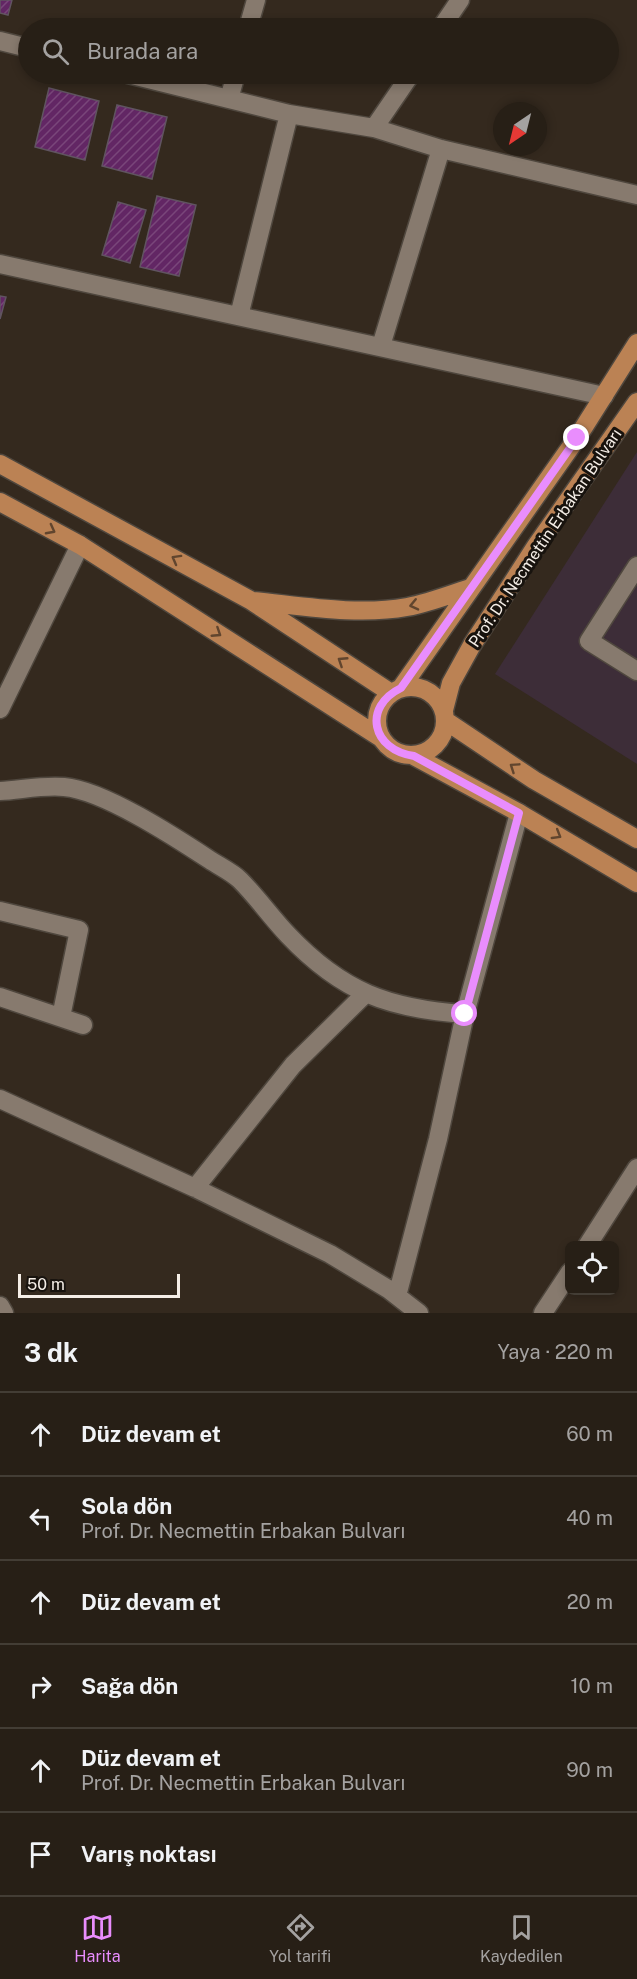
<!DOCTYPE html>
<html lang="tr">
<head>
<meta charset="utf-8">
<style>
  body { margin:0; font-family:"Public Sans",sans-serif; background:#2f271f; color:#f1f3f6 }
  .controls { position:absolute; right:18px; bottom:18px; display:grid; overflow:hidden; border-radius:9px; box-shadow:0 3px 9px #0003 }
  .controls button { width:54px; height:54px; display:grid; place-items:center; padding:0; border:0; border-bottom:2px solid #433d35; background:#271f16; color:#f1f3f6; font:30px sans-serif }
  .compass { position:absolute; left:493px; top:102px; width:54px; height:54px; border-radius:50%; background:#271f16; box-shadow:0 3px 9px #0003; rotate:215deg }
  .scale { position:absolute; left:18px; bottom:15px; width:162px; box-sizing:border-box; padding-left:6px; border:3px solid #f5eee7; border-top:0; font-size:16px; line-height:21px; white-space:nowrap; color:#f5eee7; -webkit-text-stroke:4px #18130e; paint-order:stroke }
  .stop { position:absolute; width:18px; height:18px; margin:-14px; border:4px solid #e98dfd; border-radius:50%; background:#fff }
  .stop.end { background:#e98dfd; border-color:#fff; box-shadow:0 2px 6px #0008 }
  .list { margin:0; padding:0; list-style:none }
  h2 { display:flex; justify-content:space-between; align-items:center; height:78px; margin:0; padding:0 24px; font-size:26px }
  h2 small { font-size:20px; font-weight:400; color:#a4a2a1 }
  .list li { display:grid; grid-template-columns:39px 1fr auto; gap:18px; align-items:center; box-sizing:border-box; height:84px; padding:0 24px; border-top:2px solid #433d35 }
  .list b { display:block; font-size:22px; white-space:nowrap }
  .list p { margin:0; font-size:20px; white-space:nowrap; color:#a4a2a1 }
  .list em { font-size:20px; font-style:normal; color:#a4a2a1 }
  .icon { flex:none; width:33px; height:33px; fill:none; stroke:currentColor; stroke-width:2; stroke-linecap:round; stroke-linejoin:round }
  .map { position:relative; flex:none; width:637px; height:1313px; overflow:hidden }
  .search { position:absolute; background:#271f16; box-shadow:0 3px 9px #0003; left:18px; right:18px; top:18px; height:66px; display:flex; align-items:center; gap:15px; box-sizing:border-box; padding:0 21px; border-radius:33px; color:#a4a2a1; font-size:22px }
  .sheet { height:582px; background:#271f16 }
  nav { display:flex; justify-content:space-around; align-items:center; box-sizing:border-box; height:84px; border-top:2px solid #433d35; background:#271f16; font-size:16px; color:#a4a2a1 }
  nav a { display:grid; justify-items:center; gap:3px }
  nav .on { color:#e98dfd }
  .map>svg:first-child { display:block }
  .education { fill:#3d2d38 }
  .building { fill:url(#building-hatch); stroke:#605460; stroke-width:1.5 }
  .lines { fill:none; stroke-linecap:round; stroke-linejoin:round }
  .minor-casing { stroke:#4f473e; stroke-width:21 }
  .major-casing { stroke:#4f473e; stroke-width:21 }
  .minor { stroke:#877a6e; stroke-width:18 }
  .major { stroke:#bb8254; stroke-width:18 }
  .oneway { stroke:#61452e }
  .route { stroke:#e98dfd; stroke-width:8 }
  .labels { text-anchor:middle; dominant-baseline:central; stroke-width:6; stroke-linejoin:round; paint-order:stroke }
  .street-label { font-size:16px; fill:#f5eee7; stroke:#18130e }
</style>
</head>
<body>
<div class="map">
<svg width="637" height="1313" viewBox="0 0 637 1313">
  <defs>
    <pattern id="building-hatch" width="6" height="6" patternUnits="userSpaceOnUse" patternTransform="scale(1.5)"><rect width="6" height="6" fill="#622664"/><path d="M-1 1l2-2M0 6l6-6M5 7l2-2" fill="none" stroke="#79467a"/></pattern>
  </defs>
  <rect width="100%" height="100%" fill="#34291e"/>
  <path class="education" d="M 637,452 L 637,764 L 495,674 Z"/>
  <path class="building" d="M 0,0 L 12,0 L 8,15 L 0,13 Z
    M 49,88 L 99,101 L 85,160 L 35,147 Z
    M 117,105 L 167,117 L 152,179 L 102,166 Z
    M 157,196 L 196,205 L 179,276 L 140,267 Z
    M 118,202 L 146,210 L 130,263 L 102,255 Z
    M 0,296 L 6,297 L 0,319 Z"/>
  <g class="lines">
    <g class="minor-casing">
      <path id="minor" d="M 248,28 L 256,0
        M 441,28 L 460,0
        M 0,41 L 28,48
        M 128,74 L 289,114 L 374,128 L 441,149 L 637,195
        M 229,99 L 236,74
        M 374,128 L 411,74
        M 0,264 L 604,396
        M 239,316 L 289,114
        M 381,346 L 441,149
        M 637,566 L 589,641 L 637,671
        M 0,709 L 80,545
        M 0,791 C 20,790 43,785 64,787 C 103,790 175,837 210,860 C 219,866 232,872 240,880 C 257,897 271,917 288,935 C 342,992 389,1009 465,1014
        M 0,911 L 79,930 L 61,1017
        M 0,997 L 83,1025
        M 0,1099 L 195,1188 L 330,1254 L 388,1289 L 419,1313
        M 195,1188 L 293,1065 L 365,994
        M 587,1246 L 637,1168
        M 397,1296 L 438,1139 L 465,1014 L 519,813
        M 0,1306 L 4,1313
        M 543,1313 L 570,1272"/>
    </g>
    <g class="major-casing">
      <path id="major" d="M 0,464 L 250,600 L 391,693
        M 0,502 L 80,545 L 381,738
        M 253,601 C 303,606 358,616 407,607 C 429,603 449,595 470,588
        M377 721a34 34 0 1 1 68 0a34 34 0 1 1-68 0Z
        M 401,688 L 577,438 L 637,343
        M 444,710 L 451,683 L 472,645 L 536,546 L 637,402
        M 446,721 L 534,780 L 637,839
        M 414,756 L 519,813 L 637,883"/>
    </g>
    <use href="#minor" class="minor"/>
    <use href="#major" class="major"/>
  </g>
  <defs><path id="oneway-chevron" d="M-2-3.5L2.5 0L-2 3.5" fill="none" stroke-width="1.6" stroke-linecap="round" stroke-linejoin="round" transform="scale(1.5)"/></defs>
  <g class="oneway">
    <use href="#oneway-chevron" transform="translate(51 530) rotate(28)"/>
    <use href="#oneway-chevron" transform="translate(176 559) rotate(-151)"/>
    <use href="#oneway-chevron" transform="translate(414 605) rotate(167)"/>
    <use href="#oneway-chevron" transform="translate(217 633) rotate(33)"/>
    <use href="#oneway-chevron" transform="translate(342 661) rotate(-147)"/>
    <use href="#oneway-chevron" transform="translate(514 767) rotate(-146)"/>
    <use href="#oneway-chevron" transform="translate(557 835) rotate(31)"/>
  </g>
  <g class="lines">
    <path class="route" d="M 465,1014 L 519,813 L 414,756 C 372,750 362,707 401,688 L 577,438"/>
  </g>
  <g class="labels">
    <g class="street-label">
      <text transform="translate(545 538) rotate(-56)">Prof. Dr. Necmettin Erbakan Bulvarı</text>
    </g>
  </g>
</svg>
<div class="controls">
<button><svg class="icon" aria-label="locate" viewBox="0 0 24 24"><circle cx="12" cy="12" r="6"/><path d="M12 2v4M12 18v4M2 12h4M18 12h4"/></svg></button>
</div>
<svg class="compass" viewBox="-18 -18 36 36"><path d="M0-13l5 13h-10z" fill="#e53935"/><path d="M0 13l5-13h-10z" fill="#a4a2a1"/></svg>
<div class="scale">50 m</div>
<div class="stop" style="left:465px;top:1014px"></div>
<div class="stop end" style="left:577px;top:438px"></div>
<div class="search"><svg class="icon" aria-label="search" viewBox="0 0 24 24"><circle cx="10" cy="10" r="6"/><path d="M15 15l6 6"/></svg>Burada ara</div>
</div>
<section class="sheet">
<h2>3 dk<small>Yaya · 220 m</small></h2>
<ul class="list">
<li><svg class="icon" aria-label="ahead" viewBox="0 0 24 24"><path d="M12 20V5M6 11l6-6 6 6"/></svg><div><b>Düz devam et</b></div><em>60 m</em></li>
<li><svg class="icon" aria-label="left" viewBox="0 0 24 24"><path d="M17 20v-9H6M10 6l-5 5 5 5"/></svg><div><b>Sola dön</b><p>Prof. Dr. Necmettin Erbakan Bulvarı</p></div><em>40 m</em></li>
<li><svg class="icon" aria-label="ahead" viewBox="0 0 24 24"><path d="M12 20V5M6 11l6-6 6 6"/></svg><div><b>Düz devam et</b></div><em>20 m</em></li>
<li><svg class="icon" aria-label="right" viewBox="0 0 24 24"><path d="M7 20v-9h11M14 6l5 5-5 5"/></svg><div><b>Sağa dön</b></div><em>10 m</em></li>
<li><svg class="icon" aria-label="ahead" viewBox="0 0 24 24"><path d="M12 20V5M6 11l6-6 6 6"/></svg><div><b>Düz devam et</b><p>Prof. Dr. Necmettin Erbakan Bulvarı</p></div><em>90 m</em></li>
<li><svg class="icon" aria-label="arrive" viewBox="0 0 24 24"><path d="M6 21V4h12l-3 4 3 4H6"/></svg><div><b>Varış noktası</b></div></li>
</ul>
</section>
<nav>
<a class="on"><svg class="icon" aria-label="map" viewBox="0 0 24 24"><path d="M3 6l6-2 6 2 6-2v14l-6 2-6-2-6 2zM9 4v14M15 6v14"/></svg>Harita</a>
<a><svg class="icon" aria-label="directions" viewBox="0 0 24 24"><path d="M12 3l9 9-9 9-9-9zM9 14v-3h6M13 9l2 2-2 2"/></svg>Yol tarifi</a>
<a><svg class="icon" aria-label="saved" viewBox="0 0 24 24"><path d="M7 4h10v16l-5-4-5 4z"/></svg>Kaydedilen</a>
</nav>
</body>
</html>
